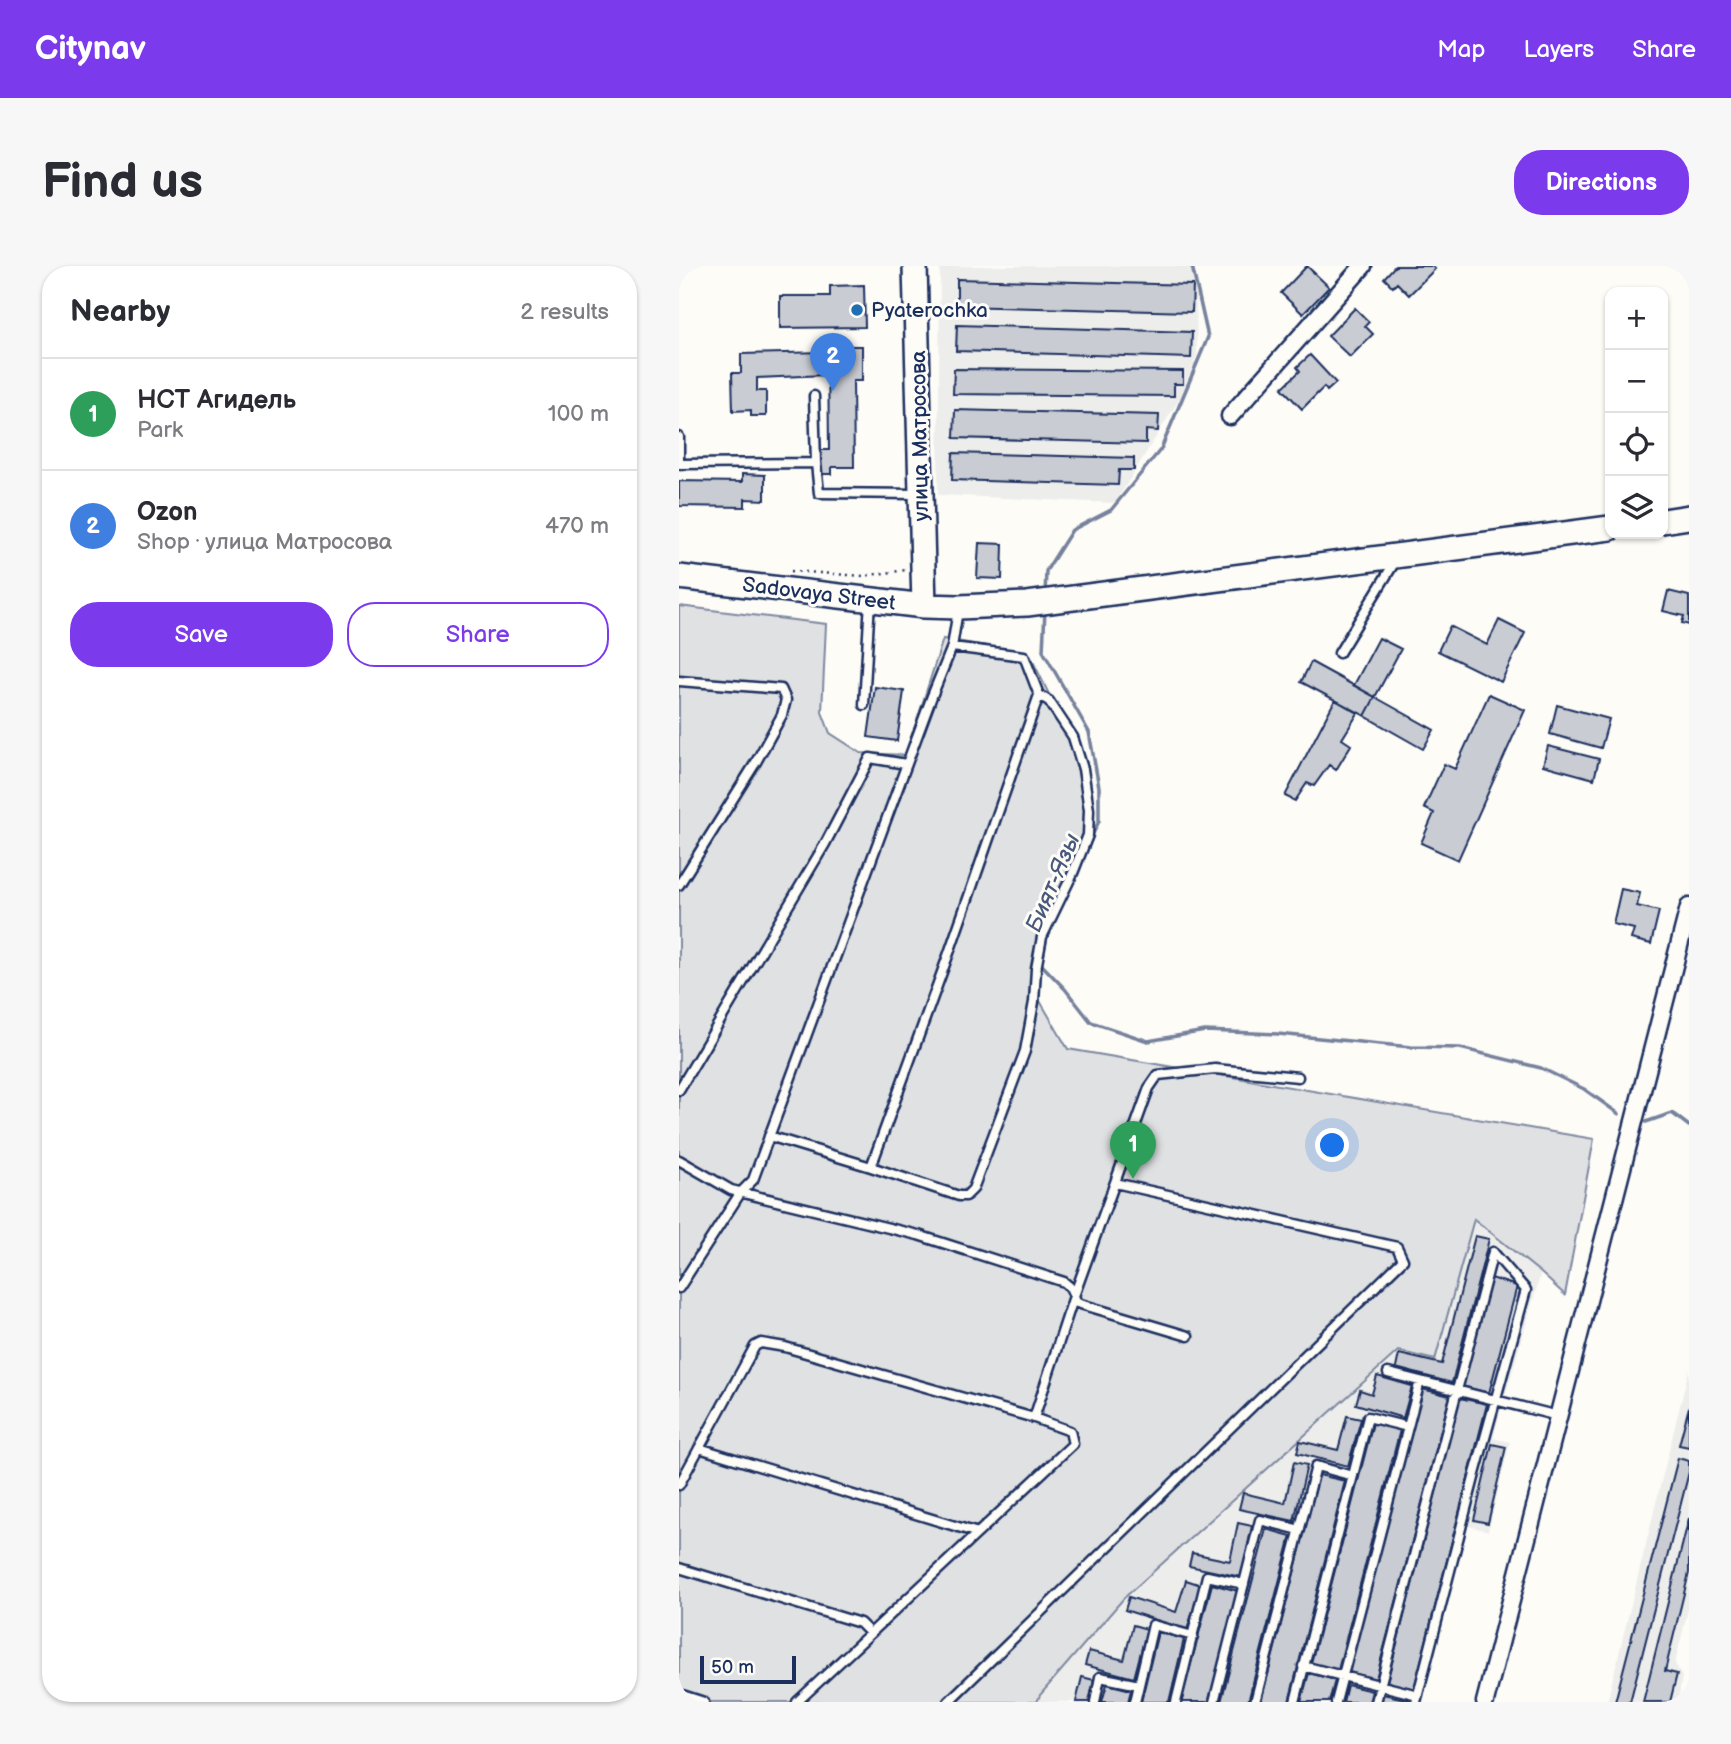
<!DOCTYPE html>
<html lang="en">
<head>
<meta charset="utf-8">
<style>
  body { margin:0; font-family:"Balsamiq Sans",sans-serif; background:#f7f7f7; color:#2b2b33 }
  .controls { position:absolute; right:21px; top:21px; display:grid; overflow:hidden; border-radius:14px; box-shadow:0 2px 5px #0004 }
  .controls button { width:63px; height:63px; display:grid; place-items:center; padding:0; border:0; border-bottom:2px solid #e1e1e2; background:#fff; color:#2b2b33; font:35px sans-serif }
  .scale { position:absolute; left:21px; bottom:18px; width:96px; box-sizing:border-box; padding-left:7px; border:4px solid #1b2f5e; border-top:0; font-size:19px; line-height:24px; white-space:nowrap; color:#1b2f5e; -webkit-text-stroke:5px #fdfcf7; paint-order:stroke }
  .you { position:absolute; left:654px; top:880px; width:24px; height:24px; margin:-18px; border:5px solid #fff; border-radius:50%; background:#1a73e8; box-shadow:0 0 0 10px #1a73e833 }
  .badge { display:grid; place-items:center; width:46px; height:46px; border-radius:50%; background:#7c3aed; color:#fff; font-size:23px; font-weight:700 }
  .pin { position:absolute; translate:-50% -58px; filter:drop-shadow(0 2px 4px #0008) }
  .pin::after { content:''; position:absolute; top:37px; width:24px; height:21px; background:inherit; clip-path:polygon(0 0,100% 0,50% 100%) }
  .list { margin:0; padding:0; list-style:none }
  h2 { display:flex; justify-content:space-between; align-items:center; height:91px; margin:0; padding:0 28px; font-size:30px }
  h2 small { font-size:23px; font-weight:400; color:#7c7c81 }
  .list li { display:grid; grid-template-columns:46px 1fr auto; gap:21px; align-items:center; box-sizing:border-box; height:112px; padding:0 28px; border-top:2px solid #e1e1e2 }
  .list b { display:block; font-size:26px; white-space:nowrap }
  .list p { margin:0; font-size:23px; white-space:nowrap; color:#7c7c81 }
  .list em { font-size:23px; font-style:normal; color:#7c7c81 }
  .actions { display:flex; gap:14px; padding:21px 28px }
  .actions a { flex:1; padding:16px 0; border:2px solid #7c3aed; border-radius:28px; text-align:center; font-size:24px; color:#7c3aed }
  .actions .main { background:#7c3aed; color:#fff }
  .icon { flex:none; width:38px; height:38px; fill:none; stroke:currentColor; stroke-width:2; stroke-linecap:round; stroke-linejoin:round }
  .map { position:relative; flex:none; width:1010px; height:1436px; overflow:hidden; border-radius:28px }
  header { display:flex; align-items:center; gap:42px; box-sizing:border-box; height:98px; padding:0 35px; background:#7c3aed; color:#fff }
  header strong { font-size:33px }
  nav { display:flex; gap:38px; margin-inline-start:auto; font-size:24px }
  .intro { display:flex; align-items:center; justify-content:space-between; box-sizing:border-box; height:168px; padding:0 42px }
  h1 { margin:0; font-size:49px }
  .button { padding:18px 32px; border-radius:28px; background:#7c3aed; color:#fff; font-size:24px; font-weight:700 }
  main { display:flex; gap:42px; padding:0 42px }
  aside { flex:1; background:#fff; border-radius:28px; box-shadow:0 2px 5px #0004 }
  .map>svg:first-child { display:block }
  .built { fill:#edeeec }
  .green { fill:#e0e1e3; stroke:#7e88a0; stroke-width:2 }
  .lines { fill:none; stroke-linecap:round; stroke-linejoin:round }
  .stream { stroke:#76819c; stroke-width:3.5 }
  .building { fill:#c9ccd3; stroke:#1b2f5e; stroke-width:2 }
  .lane-casing { stroke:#1b2f5e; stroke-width:13 }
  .street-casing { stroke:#1b2f5e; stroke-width:21 }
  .secondary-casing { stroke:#1b2f5e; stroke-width:28 }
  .path { stroke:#1b2f5e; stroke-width:2.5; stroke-dasharray:2 5; stroke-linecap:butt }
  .lane { stroke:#fdfcf7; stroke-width:8 }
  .street { stroke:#fdfcf7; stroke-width:16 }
  .secondary { stroke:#fdfcf7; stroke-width:23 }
  .poi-dot { fill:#1f6fb2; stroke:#fdfcf7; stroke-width:2.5 }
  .labels { text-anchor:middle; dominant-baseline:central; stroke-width:6; stroke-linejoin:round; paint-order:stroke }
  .poi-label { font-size:21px; fill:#1b2f5e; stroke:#fdfcf7; text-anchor:start }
  .street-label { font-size:21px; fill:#1b2f5e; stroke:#fdfcf7 }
  .water-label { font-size:23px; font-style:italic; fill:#49587d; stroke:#fdfcf7 }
</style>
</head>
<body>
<header>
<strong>Citynav</strong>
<nav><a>Map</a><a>Layers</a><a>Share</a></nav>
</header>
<div class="intro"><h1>Find us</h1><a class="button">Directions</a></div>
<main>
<aside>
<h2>Nearby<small>2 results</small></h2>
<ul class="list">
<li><span class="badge" style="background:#2e9e5b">1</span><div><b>НСТ Агидель</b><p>Park</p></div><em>100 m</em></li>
<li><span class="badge" style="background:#3f7fe0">2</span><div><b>Ozon</b><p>Shop · улица Матросова</p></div><em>470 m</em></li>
</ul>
<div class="actions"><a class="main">Save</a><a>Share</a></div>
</aside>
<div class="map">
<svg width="1010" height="1436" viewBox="0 0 1010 1436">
  <rect width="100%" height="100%" fill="#fdfcf7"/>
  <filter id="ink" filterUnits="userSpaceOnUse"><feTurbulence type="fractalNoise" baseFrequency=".0143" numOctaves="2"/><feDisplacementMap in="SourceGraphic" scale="14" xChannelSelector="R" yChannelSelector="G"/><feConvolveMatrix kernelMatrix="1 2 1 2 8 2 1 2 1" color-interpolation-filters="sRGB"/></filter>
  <g filter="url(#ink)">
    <path class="built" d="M 261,0 L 513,0 L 517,20 L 518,89 L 501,132 L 436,237 L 259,229 Z
      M 795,953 L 862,1007 L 814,1172 L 831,1176 L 809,1265 L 786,1259 L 742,1436 L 358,1436 L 361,1429 L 445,1332 L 719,1085 L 756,1093 Z
      M 1010,1103 L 1010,1340 L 996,1397 L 1003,1411 L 999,1436 L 928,1436 Z"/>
    <path class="green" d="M 0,340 L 147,358 L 143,446 L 151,467 L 182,487 L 227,489 L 264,373 L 350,387 L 396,482 L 405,521 L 408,556 L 397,597 L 358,686 L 361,735 L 389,783 L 915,873 L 886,1029 L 862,1007 L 795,953 L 756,1094 L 719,1085 L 445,1332 L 361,1429 L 358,1436 L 0,1436 Z"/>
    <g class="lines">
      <path class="stream" d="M 366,329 L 367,305 L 393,264 L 432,244 L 482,183 L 529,71 L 513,0
        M 366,344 L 364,385 L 410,466 L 420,521 L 420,555 L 410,576
        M 362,693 L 361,697 L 386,723 L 412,756 L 469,775 L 526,765 L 599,768 L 732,781 L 781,782 L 862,802 L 905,823 L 940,848
        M 967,856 L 993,847 L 1010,860"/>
    </g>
    <path class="building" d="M 628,0 L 650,21 L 624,48 L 602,27 Z
      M 716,0 L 753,0 L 756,3 L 730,29 L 718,17 L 714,21 L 705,12 Z
      M 278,13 L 514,19 L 513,46 L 278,40 Z
      M 185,19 L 186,61 L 101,62 L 101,30 L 151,30 L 151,20 Z
      M 676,42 L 690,56 L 686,60 L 694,68 L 671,91 L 649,70 Z
      M 278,59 L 513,66 L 512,92 L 277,85 Z
      M 149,80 L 183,80 L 183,115 L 174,115 L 175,201 L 153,201 L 153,208 L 141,208 L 141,184 L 150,184 Z
      M 146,86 L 147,109 L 78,112 L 78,125 L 87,125 L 87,150 L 72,150 L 72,144 L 54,145 L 53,107 L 62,107 L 62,88 Z
      M 631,89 L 657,117 L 648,125 L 645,121 L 623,143 L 603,122 L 621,105 L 618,101 Z
      M 275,103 L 504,105 L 504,118 L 495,118 L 495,130 L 274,128 Z
      M 276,144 L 480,149 L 479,165 L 467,164 L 467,177 L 275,172 Z
      M 274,187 L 455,192 L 455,204 L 440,204 L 439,219 L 273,214 Z
      M 63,208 L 86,209 L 86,234 L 66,233 L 66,241 L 0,240 L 0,215 L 63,216 Z
      M 300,277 L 324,278 L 323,313 L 298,312 Z
      M 989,325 L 1010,330 L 1010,359 L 1003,357 L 1005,350 L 984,345 Z
      M 820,354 L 846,367 L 822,416 L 759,385 L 771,360 L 808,379 Z
      M 700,372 L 722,383 L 696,431 L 675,419 Z
      M 632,396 L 696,431 L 686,450 L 622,416 Z
      M 196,421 L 225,425 L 218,475 L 189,471 Z
      M 810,428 L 846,444 L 779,594 L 742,577 L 755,547 L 745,542 L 765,498 L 776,503 Z
      M 696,431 L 755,464 L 744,483 L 686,450 Z
      M 656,434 L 679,447 L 663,473 L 672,479 L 657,504 L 650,499 L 635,520 L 628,517 L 616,535 L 606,530 Z
      M 878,439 L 930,453 L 922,482 L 871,468 Z
      M 869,480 L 920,493 L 915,513 L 864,499 Z
      M 942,623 L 961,627 L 958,640 L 980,645 L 972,678 L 952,673 L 955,663 L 934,658 Z
      M 796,970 L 810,973 L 773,1117 L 717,1102 L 720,1088 L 763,1098 Z
      M 812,1012 L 838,1020 L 810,1127 L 783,1120 Z
      M 698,1110 L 733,1120 L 724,1152 L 677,1138 L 681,1124 L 693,1128 Z
      M 743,1123 L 771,1130 L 697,1413 L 670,1406 Z
      M 781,1132 L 808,1138 L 735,1423 L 708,1416 Z
      M 1010,1141 L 1010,1181 L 1000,1179 Z
      M 668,1150 L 682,1153 L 669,1200 L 618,1187 L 621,1175 L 659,1184 Z
      M 694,1157 L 721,1164 L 659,1404 L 632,1397 Z
      M 813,1178 L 827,1181 L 809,1257 L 795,1254 Z
      M 999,1192 L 1010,1195 L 1010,1206 L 951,1436 L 936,1436 Z
      M 615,1196 L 628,1199 L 615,1255 L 560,1243 L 564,1227 L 606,1237 Z
      M 640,1209 L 666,1215 L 610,1436 L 582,1436 Z
      M 1010,1252 L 1010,1307 L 986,1405 L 998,1408 L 991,1436 L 964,1436 Z
      M 559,1257 L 573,1260 L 562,1311 L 510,1300 L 513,1287 L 551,1295 Z
      M 587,1263 L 612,1270 L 569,1436 L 542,1436 Z
      M 507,1314 L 522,1319 L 508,1364 L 446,1344 L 450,1331 L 497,1346 Z
      M 533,1318 L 559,1325 L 530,1436 L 502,1436 Z
      M 454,1359 L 468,1363 L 455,1412 L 406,1399 L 410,1385 L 445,1394 Z
      M 479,1366 L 505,1373 L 490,1436 L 462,1436 Z
      M 630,1407 L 656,1414 L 650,1436 L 622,1436 Z
      M 403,1411 L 415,1414 L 410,1436 L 397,1436 Z
      M 428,1418 L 452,1424 L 449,1436 L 423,1436 Z
      M 668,1419 L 693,1425 L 690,1436 L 664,1436 Z
      M 704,1428 L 730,1434 L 730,1436 L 702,1436 Z"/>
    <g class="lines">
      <g class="lane-casing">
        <path id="lane" d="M 135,130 L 137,197
          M 0,171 L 0,198 L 137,197 L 140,227 L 239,228
          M 660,387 L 717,294
          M 0,415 L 102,423 L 107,434 L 103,449 L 77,496 L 0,619
          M 185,439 L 191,334
          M 0,824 L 146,578 L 191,492 L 227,498
          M 90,870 L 192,901 L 270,687 L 360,429 L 345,390 L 273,381
          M 0,894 L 52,924 L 239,969 L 385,1016 L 391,1021 L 398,1037 L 509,1070
          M 192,901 L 280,930 L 287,930 L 294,923 L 346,785 L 355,736 L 357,703 L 363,671 L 394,607 L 409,569 L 410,544 L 404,503 L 394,471 L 370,435 L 360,429
          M 0,1022 L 62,926 L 74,914 L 253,430 L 273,381 L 279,344
          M 709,1107 L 879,1150
          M 20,1182 L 299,1267
          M 0,1219 L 76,1080 L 82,1077 L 106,1081 L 355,1152
          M 0,1302 L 181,1357 L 191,1367
          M 624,1400 L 739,1429
          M 0,1428 L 25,1436
          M 118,1436 L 394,1178 L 391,1165 L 355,1152 L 395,1030 L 470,822 L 479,809 L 536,803 L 619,811
          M 269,1436 L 724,994 L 718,981 L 436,917
          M 416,1436 L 421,1411 L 460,1419
          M 456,1436 L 474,1359 L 514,1370
          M 497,1436 L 528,1310 L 565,1318
          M 535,1436 L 581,1254 L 621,1264
          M 576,1436 L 637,1200 L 674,1210
          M 616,1436 L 689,1151 L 729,1161
          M 657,1436 L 741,1115
          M 697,1436 L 814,986
          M 737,1436 L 796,1208 L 847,1024 L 814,986"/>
      </g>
      <g class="street-casing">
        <path id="street" d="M 551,150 L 684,0
          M 806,1436 L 1010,641"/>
      </g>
      <g class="secondary-casing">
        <path id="secondary" d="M 236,0 L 245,340
          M 984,255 L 1010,251
          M 0,311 L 245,340 L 280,341 L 348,338 L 931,262"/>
      </g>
      <path class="path" d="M 112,305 L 184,310 L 227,304"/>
      <use href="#lane" class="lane"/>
      <use href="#street" class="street"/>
      <use href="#secondary" class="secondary"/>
    </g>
  </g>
  <circle class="poi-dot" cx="178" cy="44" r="7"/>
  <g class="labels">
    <g class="poi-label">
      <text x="192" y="44">Pyaterochka</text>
    </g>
    <g class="street-label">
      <text transform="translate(241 170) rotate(-91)">улица Матросова</text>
      <text transform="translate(140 328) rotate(7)">Sadovaya Street</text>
    </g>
    <g class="water-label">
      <text transform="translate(374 617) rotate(-67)">Бият-Язы</text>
    </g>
  </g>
</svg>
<div class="controls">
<button>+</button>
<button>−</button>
<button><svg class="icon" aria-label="locate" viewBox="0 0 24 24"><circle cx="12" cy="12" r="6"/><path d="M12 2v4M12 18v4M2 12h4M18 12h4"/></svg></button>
<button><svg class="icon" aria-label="layers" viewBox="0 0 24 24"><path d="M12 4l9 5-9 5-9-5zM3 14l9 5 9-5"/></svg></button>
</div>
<div class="scale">50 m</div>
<div class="you"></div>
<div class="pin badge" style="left:454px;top:913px;background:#2e9e5b">1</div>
<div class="pin badge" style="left:154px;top:125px;background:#3f7fe0">2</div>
</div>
</main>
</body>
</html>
